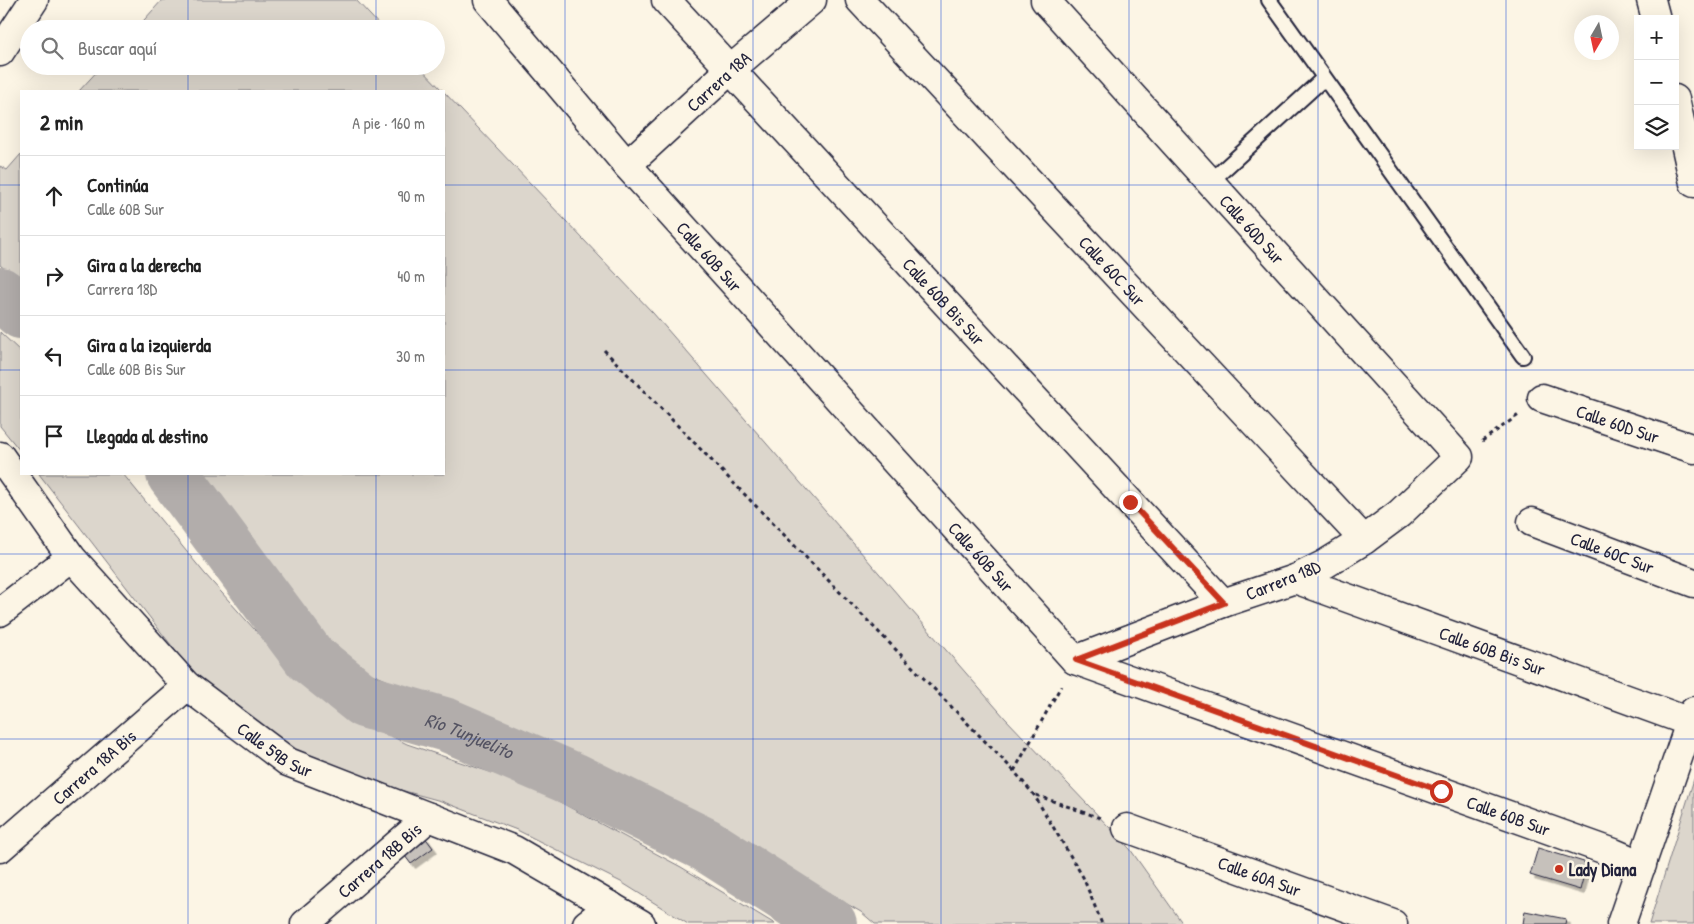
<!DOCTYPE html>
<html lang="es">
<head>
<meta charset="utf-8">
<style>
  body { margin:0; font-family:"Patrick Hand",sans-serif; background:#f6f6f6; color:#222 }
  .controls { position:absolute; right:15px; top:15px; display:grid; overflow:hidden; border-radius:0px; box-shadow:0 5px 20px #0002 }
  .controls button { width:45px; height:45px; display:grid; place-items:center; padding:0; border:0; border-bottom:1px solid #e0e0e0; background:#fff; color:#222; font:25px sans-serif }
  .compass { position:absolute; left:1574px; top:15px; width:45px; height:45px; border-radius:50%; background:#fff; box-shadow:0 5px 20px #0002; rotate:189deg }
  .stop { position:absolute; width:15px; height:15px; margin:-11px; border:4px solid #c8321e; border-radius:50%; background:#fff }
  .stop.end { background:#c8321e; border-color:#fff; box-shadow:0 1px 5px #0008 }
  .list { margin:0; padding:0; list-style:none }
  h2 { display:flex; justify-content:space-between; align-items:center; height:65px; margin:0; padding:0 20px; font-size:21px }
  h2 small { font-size:16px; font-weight:400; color:#767676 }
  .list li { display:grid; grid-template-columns:32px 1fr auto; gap:15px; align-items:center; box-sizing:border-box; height:80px; padding:0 20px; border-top:1px solid #e0e0e0 }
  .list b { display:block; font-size:19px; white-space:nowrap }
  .list p { margin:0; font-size:16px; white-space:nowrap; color:#767676 }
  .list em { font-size:16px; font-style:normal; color:#767676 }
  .icon { flex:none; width:28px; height:28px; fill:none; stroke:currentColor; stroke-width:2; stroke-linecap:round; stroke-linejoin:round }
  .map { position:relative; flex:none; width:1694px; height:924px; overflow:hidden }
  .search { position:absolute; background:#fff; box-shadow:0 5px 20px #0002; left:20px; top:20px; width:425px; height:55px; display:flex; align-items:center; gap:12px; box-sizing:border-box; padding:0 18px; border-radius:28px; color:#767676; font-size:19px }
  .panel { position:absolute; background:#fff; box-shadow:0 5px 20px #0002; left:20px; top:90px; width:425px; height:385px; border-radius:0px }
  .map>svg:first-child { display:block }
  .green { fill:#dcd6cc; stroke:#7f7c84 }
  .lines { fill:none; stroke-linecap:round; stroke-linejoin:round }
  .river { stroke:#b2adab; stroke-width:54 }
  .building { fill:#c6c1bb; stroke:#22223b; filter:url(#shadow) }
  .service-casing { stroke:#22223b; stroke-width:18 }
  .minor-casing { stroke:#22223b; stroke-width:31 }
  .tertiary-casing { stroke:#22223b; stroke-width:31 }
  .trunk-casing { stroke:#22223b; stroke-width:31 }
  .path { stroke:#22223b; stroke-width:3; stroke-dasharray:4 4; stroke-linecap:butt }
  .service { stroke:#fcf5e5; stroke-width:14 }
  .minor { stroke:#fcf5e5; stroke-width:28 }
  .tertiary { stroke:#fcf5e5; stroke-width:28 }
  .trunk { stroke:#fcf5e5; stroke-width:28 }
  .route { stroke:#c8321e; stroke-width:6 }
  .grid { fill:none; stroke:#1d4ed8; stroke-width:1; stroke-opacity:0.55 }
  .poi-dot { fill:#c8321e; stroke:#fcf5e5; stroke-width:2 }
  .labels { text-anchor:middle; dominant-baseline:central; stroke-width:5; stroke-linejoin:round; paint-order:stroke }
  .street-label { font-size:18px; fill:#22223b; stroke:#fcf5e5 }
  .poi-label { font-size:18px; font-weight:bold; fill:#22223b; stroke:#fcf5e5; text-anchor:start }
  .water-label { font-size:19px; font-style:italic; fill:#545362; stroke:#fcf5e5 }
</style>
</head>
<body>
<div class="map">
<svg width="1694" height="924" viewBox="0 0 1694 924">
  <defs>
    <filter id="shadow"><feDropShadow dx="4.5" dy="4.5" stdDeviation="0" flood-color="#0004"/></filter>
  </defs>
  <rect width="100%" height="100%" fill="#fcf5e5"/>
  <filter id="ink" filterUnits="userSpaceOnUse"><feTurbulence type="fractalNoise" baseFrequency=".02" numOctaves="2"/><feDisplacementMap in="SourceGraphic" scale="10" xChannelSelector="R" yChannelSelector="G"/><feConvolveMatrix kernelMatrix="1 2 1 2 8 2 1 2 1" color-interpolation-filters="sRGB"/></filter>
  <g filter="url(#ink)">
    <path class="green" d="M 162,0 L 356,0 L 383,29 L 136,29 Z
      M 102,66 L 419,66 L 443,91 L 79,91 Z
      M 444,92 L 653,313 L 1005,718 L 1130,849 L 1183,924 L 875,924 L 861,912 L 682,809 L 545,746 L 355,667 L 315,634 L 250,552 L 193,474 L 444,474 Z
      M 21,154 L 21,283 L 0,265 L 0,166 L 7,170 Z
      M 0,332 L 21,352 L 21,452 L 0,426 Z
      M 39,474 L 123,474 L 205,574 L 296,676 L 343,712 L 407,744 L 528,785 L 681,867 L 775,924 L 688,924 L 621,882 L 517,830 L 441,801 L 375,783 L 314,765 L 226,709 L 178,654 Z
      M 1694,779 L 1694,924 L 1649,924 Z"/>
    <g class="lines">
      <g class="river">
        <path d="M 0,294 L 21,312"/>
        <path id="s1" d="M 173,474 L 310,658 L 364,701 L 447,725 L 573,779 L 706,845 L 830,924"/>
      </g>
    </g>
    <path class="building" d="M 424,836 L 433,848 L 411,864 L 402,852 Z
      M 1538,848 L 1587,863 L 1580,890 L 1530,875 Z
      M 1525,911 L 1566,919 L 1565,924 L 1523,924 Z"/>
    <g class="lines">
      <g class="service-casing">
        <path id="service" d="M 1269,0 L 1523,356
          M 1210,182 L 1324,78"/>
      </g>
      <g class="minor-casing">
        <g id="minor">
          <path id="s2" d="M 488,0 L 627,165 L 1075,660 L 1614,853 L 1642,865"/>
          <path id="s3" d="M 666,0 L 1223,603"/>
          <path id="s4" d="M 860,0 L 1364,540"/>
          <path id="s5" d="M 1045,0 L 1459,457 L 1399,514 L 1364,540 L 1325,564 L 1295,579 L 1223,603 L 1075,660"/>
          <path d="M 0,52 L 34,0"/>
          <path id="s6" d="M 627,165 L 730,70 L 812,0"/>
          <path id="s7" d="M 1542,398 L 1694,449"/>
          <path id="s8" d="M 0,456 L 71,557 L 187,686 L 288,762 L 514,850 L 641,924"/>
          <path id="s9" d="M 1532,522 L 1694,583"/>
          <path id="s10" d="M 1295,579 L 1690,722"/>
          <path d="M 0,612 L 71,557"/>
          <path id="s11" d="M 1127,828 L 1393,924"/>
          <path id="s12" d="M 0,848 L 187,686"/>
          <path id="s13" d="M 305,924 L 429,817"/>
          <path d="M 587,924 L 611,906"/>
        </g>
      </g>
      <g class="tertiary-casing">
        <path id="tertiary" d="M 1651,0 L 1656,19
          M 1675,99 L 1694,183"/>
      </g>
      <g class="trunk-casing">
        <path id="trunk" d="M 1621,924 L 1694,711"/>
      </g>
      <path class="path" d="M 604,350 L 1014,771 L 1034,795 L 1083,877 L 1102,924
        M 1482,441 L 1520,414
        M 1014,771 L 1061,686
        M 1036,795 L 1100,818"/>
      <use href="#service" class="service"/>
      <use href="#minor" class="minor"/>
      <use href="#tertiary" class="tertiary"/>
      <use href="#trunk" class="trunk"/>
    </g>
  </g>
  <g class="lines" filter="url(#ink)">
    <path class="route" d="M 1130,502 L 1224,603 L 1076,660 L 1441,791"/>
  </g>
  <path class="grid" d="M 188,0 L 188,29M 376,0 L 376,29M 565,0 L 565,924M 753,0 L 753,924M 941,0 L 941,924M 1129,0 L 1129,924M 1318,0 L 1318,924M 1506,0 L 1506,924M 188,66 L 188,91M 376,66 L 376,91M 0,185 L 21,185M 444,185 L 1694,185M 0,370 L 21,370M 444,370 L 1694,370M 188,474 L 188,924M 376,474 L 376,924M 0,554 L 1694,554M 0,739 L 1694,739"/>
  <circle class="poi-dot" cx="1559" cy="869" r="5"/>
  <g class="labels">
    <g class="street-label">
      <text stroke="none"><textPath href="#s6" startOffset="124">Carrera 18A</textPath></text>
      <text stroke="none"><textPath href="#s5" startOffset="309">Calle 60D Sur</textPath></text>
      <text stroke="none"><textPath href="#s2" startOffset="339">Calle 60B Sur</textPath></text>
      <text stroke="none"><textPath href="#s4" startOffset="370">Calle 60C Sur</textPath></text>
      <text stroke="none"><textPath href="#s3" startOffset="410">Calle 60B Bis Sur</textPath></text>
      <text stroke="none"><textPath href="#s7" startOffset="80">Calle 60D Sur</textPath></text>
      <text stroke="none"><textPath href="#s9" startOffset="86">Calle 60C Sur</textPath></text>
      <text stroke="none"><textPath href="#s2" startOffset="744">Calle 60B Sur</textPath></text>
      <text transform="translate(1283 580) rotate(-22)">Carrera 18D</text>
      <text stroke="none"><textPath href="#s10" startOffset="210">Calle 60B Bis Sur</textPath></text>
      <text stroke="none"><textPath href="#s8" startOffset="406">Calle 59B Sur</textPath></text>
      <text stroke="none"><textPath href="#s12" startOffset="124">Carrera 18A Bis</textPath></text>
      <text stroke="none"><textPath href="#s2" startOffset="1344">Calle 60B Sur</textPath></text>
      <text stroke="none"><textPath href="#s13" startOffset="98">Carrera 18B Bis</textPath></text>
      <text stroke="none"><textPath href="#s11" startOffset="141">Calle 60A Sur</textPath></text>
    </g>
    <g class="poi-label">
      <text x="1569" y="869">Lady Diana</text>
    </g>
    <g class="water-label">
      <text stroke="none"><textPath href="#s1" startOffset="409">Río Tunjuelito</textPath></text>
    </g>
  </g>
</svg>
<div class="controls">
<button>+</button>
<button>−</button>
<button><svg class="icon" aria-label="layers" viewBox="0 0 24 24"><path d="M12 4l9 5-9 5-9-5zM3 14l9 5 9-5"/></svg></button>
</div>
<svg class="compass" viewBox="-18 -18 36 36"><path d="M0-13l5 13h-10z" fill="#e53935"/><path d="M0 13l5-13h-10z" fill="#767676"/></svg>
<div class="stop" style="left:1441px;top:791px"></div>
<div class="stop end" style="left:1130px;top:502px"></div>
<div class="search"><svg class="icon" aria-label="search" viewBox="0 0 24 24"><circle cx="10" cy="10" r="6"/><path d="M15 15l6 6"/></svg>Buscar aquí</div>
<section class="panel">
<h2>2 min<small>A pie · 160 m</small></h2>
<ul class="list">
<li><svg class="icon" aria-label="ahead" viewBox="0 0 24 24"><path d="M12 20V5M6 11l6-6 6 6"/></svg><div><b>Continúa</b><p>Calle 60B Sur</p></div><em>90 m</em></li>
<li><svg class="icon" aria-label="right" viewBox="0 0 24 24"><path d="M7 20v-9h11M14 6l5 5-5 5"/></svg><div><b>Gira a la derecha</b><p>Carrera 18D</p></div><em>40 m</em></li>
<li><svg class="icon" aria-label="left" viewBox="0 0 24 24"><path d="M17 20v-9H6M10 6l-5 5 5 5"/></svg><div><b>Gira a la izquierda</b><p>Calle 60B Bis Sur</p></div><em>30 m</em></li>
<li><svg class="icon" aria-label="arrive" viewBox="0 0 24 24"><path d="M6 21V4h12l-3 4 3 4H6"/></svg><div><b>Llegada al destino</b></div></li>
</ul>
</section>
</div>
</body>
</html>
